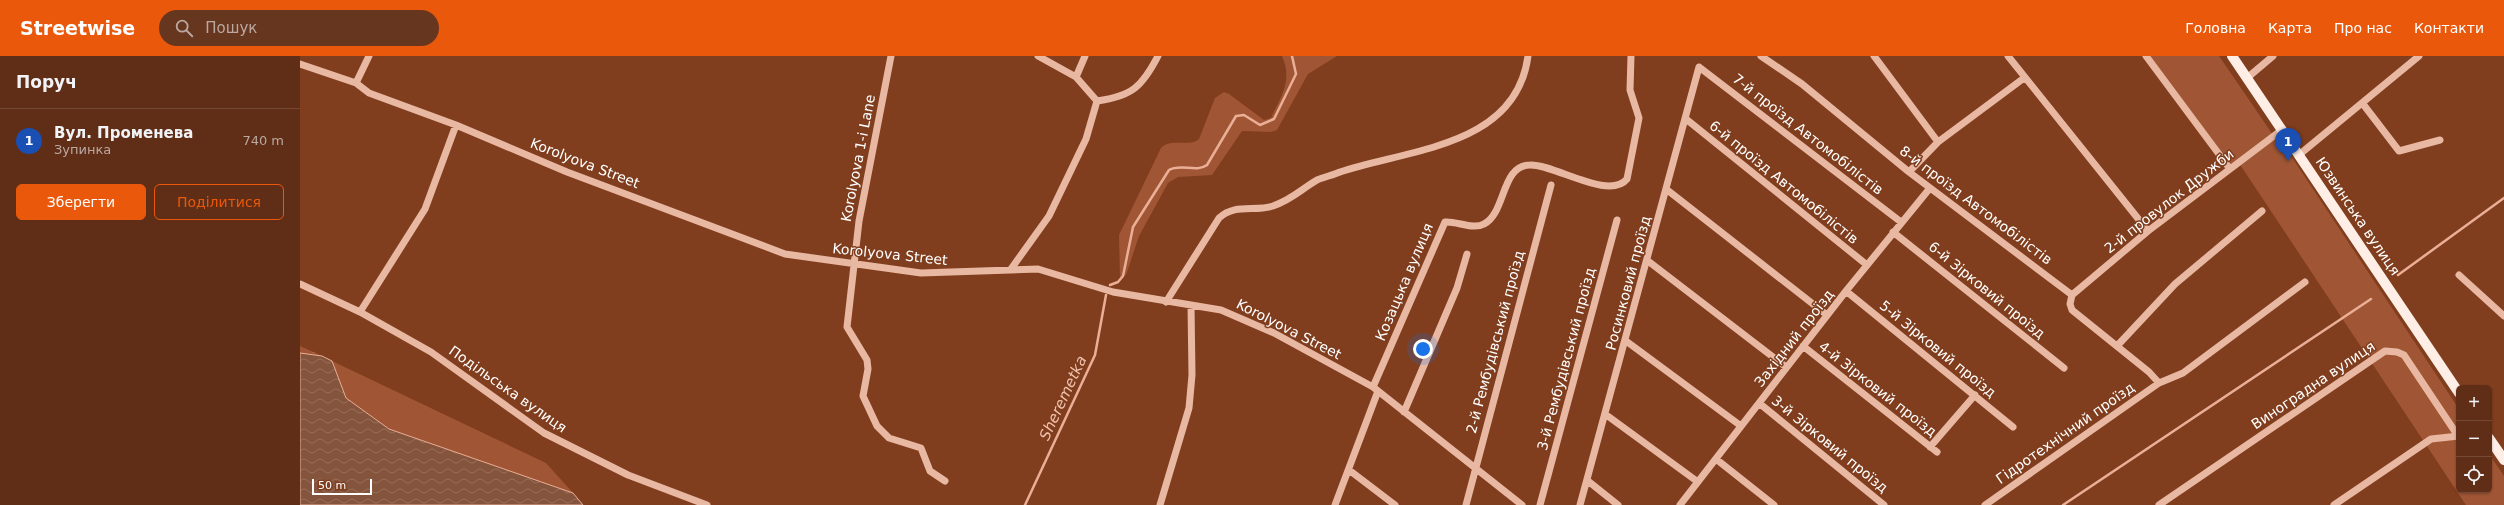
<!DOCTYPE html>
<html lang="uk">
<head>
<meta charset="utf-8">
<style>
  body { margin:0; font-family:"DejaVu Sans",sans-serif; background:#66361f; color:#f1f3f6 }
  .controls { position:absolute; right:12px; bottom:12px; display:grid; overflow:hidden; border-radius:6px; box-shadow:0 1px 3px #0004 }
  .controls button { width:36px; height:36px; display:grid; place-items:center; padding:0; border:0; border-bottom:1px solid #744a35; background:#602e16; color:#f1f3f6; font:20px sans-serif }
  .scale { position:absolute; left:12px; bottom:10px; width:60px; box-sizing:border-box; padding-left:4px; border:2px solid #fff; border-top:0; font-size:11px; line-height:14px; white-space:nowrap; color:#fff; -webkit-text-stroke:3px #803e1e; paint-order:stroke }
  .you { position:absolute; left:1123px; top:293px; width:14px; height:14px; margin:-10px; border:3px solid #fff; border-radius:50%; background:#1a73e8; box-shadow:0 0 0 6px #1a73e833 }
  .badge { display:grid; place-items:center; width:26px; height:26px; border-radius:50%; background:#ea580c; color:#fff; font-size:13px; font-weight:700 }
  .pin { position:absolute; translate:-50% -33px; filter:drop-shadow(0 1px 2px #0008) }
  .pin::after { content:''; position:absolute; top:21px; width:14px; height:12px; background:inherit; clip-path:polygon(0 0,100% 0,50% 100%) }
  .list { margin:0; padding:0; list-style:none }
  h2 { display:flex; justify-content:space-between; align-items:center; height:52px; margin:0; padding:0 16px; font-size:17px }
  h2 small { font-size:13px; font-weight:400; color:#baa8a1 }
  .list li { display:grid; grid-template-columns:26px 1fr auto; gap:12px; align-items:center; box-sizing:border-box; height:64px; padding:0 16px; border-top:1px solid #744a35 }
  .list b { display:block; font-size:15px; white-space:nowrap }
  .list p { margin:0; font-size:13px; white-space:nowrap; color:#baa8a1 }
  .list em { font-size:13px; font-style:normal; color:#baa8a1 }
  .actions { display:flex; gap:8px; padding:12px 16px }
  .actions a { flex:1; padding:9px 0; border:1px solid #ea580c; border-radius:6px; text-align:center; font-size:14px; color:#ea580c }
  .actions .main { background:#ea580c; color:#fff }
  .icon { flex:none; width:22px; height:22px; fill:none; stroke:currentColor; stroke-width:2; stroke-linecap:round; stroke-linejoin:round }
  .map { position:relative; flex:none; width:2204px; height:449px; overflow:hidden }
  header { display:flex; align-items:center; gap:24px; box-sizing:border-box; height:56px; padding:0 20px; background:#ea580c; color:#fff }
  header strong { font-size:19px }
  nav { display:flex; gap:22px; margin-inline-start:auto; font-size:14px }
  .search { width:280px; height:36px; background:#66361f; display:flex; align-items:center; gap:10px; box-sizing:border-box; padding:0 14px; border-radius:22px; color:#baa8a1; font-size:15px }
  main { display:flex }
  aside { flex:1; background:#602e16 }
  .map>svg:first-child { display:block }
  .green { fill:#a05635 }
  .forest { fill:url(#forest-firs) }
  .water { fill:url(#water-waves); stroke:#eaaf96 }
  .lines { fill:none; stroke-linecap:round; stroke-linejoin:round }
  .stream { stroke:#eaaf96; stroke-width:2.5 }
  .minor { stroke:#e8b8a2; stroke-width:7 }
  .major { stroke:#feeee5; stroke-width:10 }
  .labels { text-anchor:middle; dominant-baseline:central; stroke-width:3; stroke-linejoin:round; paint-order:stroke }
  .street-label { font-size:14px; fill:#fff; stroke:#803e1e }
  .water-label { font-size:15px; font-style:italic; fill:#f0c2ae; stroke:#803e1e }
</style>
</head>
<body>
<header>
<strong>Streetwise</strong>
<div class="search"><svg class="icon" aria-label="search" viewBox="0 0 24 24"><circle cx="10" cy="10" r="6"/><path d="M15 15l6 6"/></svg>Пошук</div>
<nav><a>Головна</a><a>Карта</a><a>Про нас</a><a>Контакти</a></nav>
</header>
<main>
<aside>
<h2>Поруч<small></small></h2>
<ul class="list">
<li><span class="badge" style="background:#1a4fb4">1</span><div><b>Вул. Променева</b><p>Зупинка</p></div><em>740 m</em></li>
</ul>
<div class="actions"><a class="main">Зберегти</a><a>Поділитися</a></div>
</aside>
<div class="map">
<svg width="2204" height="449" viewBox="0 0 2204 449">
  <defs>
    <pattern id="forest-firs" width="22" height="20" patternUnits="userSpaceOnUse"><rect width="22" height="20" fill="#a05635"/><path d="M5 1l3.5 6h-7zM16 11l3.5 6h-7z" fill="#b3785d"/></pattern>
    <pattern id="water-waves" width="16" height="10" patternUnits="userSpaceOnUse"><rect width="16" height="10" fill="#85543c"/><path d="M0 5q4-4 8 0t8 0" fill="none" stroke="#976e59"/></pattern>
  </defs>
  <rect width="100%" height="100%" fill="#803e1e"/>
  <path class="green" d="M 982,0 L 1037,0 L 1008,18 L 977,74 L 971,76 L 942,75 L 912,119 L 878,121 L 868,127 L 839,180 L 826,219 L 820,221 L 819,179 L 861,92 C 871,81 889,92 899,83 L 915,42 L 924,36 L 929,38 L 964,64 L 971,62 C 981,40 993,25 982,0 Z
    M 1846,0 L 1919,0 L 1973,79 L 1985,91 L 2159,353 L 2159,434 L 2189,434 L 2189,398 L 2204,420 L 2204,449 L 2166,449 L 1939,107 L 1930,113 Z
    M 32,305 L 246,407 L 273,437 L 89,373 L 46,342 Z"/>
  <path class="forest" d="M 0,290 L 22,300 L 0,297 Z"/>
  <path class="water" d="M 0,297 L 22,300 L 32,305 L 46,342 L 89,373 L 273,437 L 283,449 L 0,449 Z"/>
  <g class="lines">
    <path class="stream" d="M 2098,219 L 2204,142
      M 810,229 L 818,226 L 823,220 L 833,171 L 869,114 C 881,107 896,117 907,109 L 936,60 L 944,59 L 960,69 L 974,63 L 996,18 L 992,0
      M 725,449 L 795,299 L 806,239
      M 1763,449 L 2071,243"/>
    <path class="minor" d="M 591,0 L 559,165 L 547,271 L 567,304 L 568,313 L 563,340 L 577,370 L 589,382 L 621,392 L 630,415 L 645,425
      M 738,0 L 776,21 L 797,45
      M 1461,0 L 1502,28 L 1609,116 L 1772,239
      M 1574,0 L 1638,86
      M 1708,0 L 1848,175
      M 1846,0 L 1930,113
      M 0,8 L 56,27 L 69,37 L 156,69 L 267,116 L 485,198 L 621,217 L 738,213 L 813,236 L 921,254 L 974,277 L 1073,331 L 1222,449
      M 776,21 L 785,0
      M 1947,22 L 1973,0
      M 56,27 L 69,0
      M 2063,48 L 2099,95 L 2140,84
      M 1386,63 L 1567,209
      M 2000,98 L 2119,0
      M 1609,116 L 1638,86 L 1724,22
      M 1366,133 L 1527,259
      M 1593,176 L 1764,312
      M 1348,205 L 1486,311
      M 711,213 L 749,160 L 786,83 L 797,45 C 832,40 842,31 858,0
      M 2159,219 L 2204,260
      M 0,228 L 60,256 L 131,296 L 244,377 L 328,419 L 407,449
      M 1546,235 L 1713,371
      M 1772,239 L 1848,175 L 1983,73
      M 1772,239 L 1770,248 L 1772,254 L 1849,316 L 1859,327
      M 866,246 L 919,162 C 935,147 954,156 973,150 C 993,143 1000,134 1017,124 C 1024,121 1033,119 1040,116 C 1109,93 1216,91 1228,0
      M 60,256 L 125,153 L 156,69
      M 1326,285 L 1441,370
      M 1503,290 L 1637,396
      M 1817,290 L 1875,228 L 1962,155
      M 1073,331 L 1145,166 C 1157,165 1173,174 1184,168 C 1206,157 1201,109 1230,109 C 1254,108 1309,145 1327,123 L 1339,62 L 1330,34 L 1331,0
      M 1459,347 L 1584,449
      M 1104,356 L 1157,232 L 1167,198
      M 1305,358 L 1398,426
      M 1630,391 L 1675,339
      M 1416,403 L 1474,449
      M 1049,414 L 1095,449
      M 1288,425 L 1318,449
      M 860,449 L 889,352 L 892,319 L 891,249
      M 1035,449 L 1078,335
      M 1166,449 L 1251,129
      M 1240,449 L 1317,164
      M 1280,449 L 1399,11 L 1601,166
      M 1380,449 L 1546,235 L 1630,132
      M 1685,449 L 1859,327 L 1883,317 L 2005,226
      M 1859,449 L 2085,295 L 2097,296 L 2104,299 L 2158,380
      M 2034,449 L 2131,383 L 2159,380"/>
    <path class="major" d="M 1932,0 L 2159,337
      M 2189,382 L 2204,404"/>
  </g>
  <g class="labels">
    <g class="street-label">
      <text transform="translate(1508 78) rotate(38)">7-й проїзд Автомобілістів</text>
      <text transform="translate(558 102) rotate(-79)">Korolyova 1-i Lane</text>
      <text transform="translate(285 107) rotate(21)">Korolyova Street</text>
      <text transform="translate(1484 126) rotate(39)">6-й проїзд Автомобілістів</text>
      <text transform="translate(1869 145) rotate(-38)">2-й провулок Дружби</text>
      <text transform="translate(1676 149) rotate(37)">8-й проїзд Автомобілістів</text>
      <text transform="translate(2058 160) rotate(56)">Юзвинська вулиця</text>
      <text transform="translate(590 198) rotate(6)">Korolyova Street</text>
      <text transform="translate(1104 226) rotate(-67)">Козацька вулиця</text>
      <text transform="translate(1328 227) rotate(-75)">Росинковий проїзд</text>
      <text transform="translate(1687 234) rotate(39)">6-й Зірковий проїзд</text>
      <text transform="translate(989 273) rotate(27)">Korolyova Street</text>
      <text transform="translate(1494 282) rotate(-52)">Західний проїзд</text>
      <text transform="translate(1195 286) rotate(-75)">2-й Рембудівський проїзд</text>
      <text transform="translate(1638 293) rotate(39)">5-й Зірковий проїзд</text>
      <text transform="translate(1266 303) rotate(-75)">3-й Рембудівський проїзд</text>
      <text transform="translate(2013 329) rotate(-34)">Виноградна вулиця</text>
      <text transform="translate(208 333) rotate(35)">Подільська вулиця</text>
      <text transform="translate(1578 333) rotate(38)">4-й Зірковий проїзд</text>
      <text transform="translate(1765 377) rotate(-35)">Гідротехнічний проїзд</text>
      <text transform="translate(1530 388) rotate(39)">3-й Зірковий проїзд</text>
    </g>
    <g class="water-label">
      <text transform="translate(763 342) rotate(-65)">Sheremetka</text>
    </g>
  </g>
</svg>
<div class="controls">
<button>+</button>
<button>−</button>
<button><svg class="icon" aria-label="locate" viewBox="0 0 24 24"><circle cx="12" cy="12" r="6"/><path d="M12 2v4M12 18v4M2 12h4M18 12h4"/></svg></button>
</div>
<div class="scale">50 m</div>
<div class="you"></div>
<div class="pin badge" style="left:1988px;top:105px;background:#1a4fb4">1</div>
</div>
</main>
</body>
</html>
